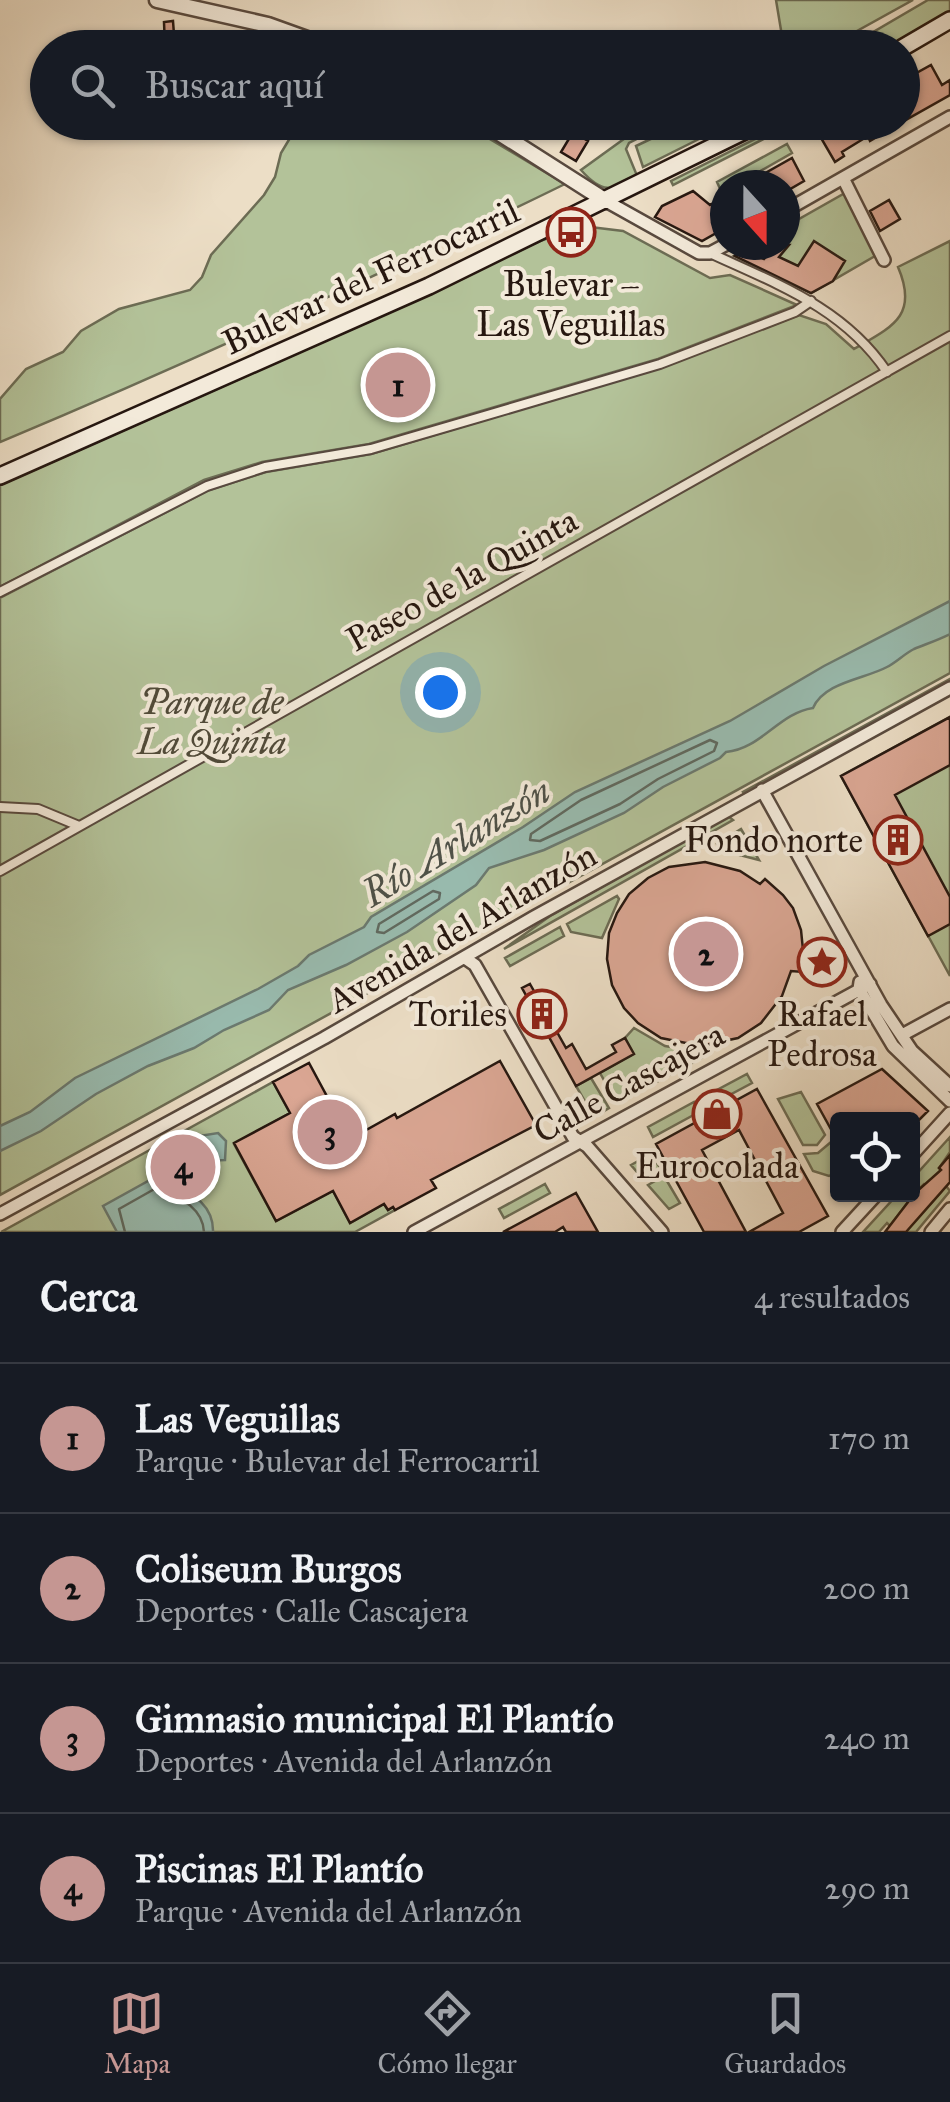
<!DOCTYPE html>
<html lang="es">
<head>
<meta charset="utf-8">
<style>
  body { margin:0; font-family:"IM FELL Great Primer",serif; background:#20242c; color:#f1f3f6 }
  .controls { position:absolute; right:30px; bottom:30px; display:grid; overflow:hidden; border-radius:10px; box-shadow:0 2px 8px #0004 }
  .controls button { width:90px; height:90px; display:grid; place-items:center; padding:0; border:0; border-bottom:2px solid #363941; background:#171b24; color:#f1f3f6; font:50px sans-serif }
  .compass { position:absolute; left:710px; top:170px; width:90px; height:90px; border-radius:50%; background:#171b24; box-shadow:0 2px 8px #0004; rotate:159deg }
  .you { position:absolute; left:440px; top:692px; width:35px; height:35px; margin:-25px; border:8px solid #fff; border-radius:50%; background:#1a73e8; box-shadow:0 0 0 15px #1a73e833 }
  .badge { display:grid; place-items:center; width:65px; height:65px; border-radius:50%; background:#c59692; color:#111; font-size:32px; font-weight:700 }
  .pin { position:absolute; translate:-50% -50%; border:5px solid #fff; box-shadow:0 2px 10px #0006 }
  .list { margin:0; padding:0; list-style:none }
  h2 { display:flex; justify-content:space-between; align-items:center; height:130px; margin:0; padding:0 40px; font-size:42px }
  h2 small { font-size:32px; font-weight:400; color:#9ea1a6 }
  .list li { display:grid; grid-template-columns:65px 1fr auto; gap:30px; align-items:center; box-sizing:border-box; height:150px; padding:0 40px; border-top:2px solid #363941 }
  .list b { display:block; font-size:38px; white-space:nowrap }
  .list p { margin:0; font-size:32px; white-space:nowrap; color:#9ea1a6 }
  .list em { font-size:32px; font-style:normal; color:#9ea1a6 }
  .icon { flex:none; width:55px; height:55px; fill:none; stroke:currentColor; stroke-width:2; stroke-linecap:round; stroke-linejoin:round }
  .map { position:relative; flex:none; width:950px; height:1232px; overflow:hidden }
  .search { position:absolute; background:#171b24; box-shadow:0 2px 8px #0004; left:30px; right:30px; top:30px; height:110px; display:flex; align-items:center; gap:25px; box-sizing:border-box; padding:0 35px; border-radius:55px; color:#9ea1a6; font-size:38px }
  .sheet { height:730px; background:#171b24 }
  nav { display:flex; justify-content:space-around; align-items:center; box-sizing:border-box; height:140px; border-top:2px solid #363941; background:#171b24; font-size:28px; color:#9ea1a6 }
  nav a { display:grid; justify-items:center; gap:5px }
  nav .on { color:#c59692 }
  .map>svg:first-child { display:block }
  .green { fill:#b3c299; stroke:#6c6c54; stroke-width:2.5 }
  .water { fill:#99bcb0; stroke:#6b7a70; stroke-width:2.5 }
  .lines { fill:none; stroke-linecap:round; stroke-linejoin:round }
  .shore { stroke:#606a60; stroke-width:2.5 }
  .building { fill:#daa693; stroke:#261710; stroke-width:2.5 }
  .pedestrian-casing { stroke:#58493e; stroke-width:12 }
  .minor-casing { stroke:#58493e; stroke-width:16 }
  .tertiary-casing { stroke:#58493e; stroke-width:19 }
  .secondary-casing { stroke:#261710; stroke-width:20 }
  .pedestrian { stroke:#f3eada; stroke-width:8 }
  .minor { stroke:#f3eada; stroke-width:11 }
  .tertiary { stroke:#f3eada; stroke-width:14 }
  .secondary { stroke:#f3eada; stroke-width:15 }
  .labels { text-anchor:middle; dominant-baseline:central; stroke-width:8; stroke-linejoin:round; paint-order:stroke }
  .street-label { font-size:35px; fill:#261710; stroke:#f3eada }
  .poi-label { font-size:35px; fill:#261710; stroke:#f3eada }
  .park-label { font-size:35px; font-style:italic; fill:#504a39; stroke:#f3eada }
  .water-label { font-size:38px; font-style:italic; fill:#4e5148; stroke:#f3eada }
</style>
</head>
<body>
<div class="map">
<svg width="950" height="1232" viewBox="0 0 950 1232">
  <rect width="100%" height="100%" fill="#ecdec6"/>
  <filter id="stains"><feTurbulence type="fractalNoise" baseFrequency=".002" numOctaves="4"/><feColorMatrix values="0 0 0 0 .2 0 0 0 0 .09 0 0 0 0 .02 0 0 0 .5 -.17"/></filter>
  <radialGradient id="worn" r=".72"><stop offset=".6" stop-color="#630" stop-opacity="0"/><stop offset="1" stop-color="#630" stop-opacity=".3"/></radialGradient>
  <path class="green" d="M 776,0 L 913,0 L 828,47 L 784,48 Z
    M 928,0 L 950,0 L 950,11 L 889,47 L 846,48 Z
    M 299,123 L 463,123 L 565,184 C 379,275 191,362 0,442 L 0,399 L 26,369 L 63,352 L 81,331 L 119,309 L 190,290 L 202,277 L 211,255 L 264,195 L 275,177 L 281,153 Z
    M 646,123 L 668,123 L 629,143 L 626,149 L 638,178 C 612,190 603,195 581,170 Z
    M 684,123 L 748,123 L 711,141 L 707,135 L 643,167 L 636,146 Z
    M 787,123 L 795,123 L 673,185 L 671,181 Z
    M 787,144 L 792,153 L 736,185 L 725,185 L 722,193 L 717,182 Z
    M 845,193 L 875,256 L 811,293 L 734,256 L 754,245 L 785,245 L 785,227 Z
    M 582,226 L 623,231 L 710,278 L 730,275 L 797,305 L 658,359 L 369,444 L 262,462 L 204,480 L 0,587 L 0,485 L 370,321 L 540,241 Z
    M 950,241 L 950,673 L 0,1195 L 0,598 L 209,490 L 266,472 L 371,454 L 662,367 L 799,315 L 826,324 L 854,349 C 892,327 919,316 898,267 Z
    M 950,679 L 950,683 L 745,795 L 743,792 Z
    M 950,717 L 950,976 L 841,776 Z
    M 728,816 L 733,820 L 504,949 L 550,916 Z
    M 741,829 L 759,860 L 720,850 L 717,844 Z
    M 617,896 L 619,899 L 602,938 L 571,932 L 567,924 Z
    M 560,927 L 564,936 L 510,966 L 505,958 Z
    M 634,1028 L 665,1046 L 702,1052 L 703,1057 L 617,1103 L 600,1073 L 633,1054 L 625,1038 Z
    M 747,1074 L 752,1083 L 707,1107 L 702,1098 Z
    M 591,1078 L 609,1108 L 594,1117 L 576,1086 Z
    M 273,1082 L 290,1113 L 234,1144 L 276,1221 L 333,1191 L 350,1223 L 384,1204 L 388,1210 L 393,1207 L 395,1210 L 355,1232 L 1,1232 Z
    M 801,1092 L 825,1135 L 817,1145 L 803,1145 L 778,1099 Z
    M 694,1102 L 699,1112 L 653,1137 L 648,1127 Z
    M 950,1137 L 950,1152 L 939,1168 L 941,1170 L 927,1186 L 924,1184 L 915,1193 L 913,1192 L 913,1178 Z
    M 831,1142 L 837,1154 L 837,1173 L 829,1176 L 813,1171 L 804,1154 L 818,1153 Z
    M 651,1154 L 661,1169 L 643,1179 L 631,1165 Z
    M 664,1176 L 680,1203 L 669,1209 L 648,1185 Z
    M 943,1182 L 950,1191 L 916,1232 L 905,1232 L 941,1192 Z
    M 545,1184 L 550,1193 L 504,1218 L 499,1209 Z
    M 897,1195 L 910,1195 L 911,1198 L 890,1226 L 887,1223 L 879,1232 L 863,1232 Z"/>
  <path class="water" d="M 950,601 L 950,634 C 938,640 926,644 914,649 C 904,654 897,662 887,667 C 865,679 824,682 813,708 C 779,713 761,749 726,752 L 720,758 L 663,787 L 624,813 L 544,850 L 489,868 L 476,885 L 407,932 L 346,965 L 288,990 L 269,1010 L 224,1030 L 194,1048 L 148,1066 L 96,1094 L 41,1131 L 0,1151 L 0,1126 L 30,1112 L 75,1078 L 258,989 L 298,966 L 309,955 L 364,927 L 371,917 L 523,827 L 575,792 L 730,721 L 824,666 Z
    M 218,1133 L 226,1141 L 225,1160 L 200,1161 L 199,1136 Z
    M 159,1175 C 183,1190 214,1200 213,1232 L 117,1232 L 103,1206 Z"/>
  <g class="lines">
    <path class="shore" d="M 710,740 L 717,743 L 714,751 L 658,779 L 620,804 L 540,841 L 530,840 L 531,834 L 581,800 Z
      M 433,891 L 440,893 L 439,899 L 384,933 L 377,932 L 379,924 Z
      M 125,1232 L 119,1209 L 158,1187 C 178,1197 203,1207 204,1232"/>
  </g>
  <path class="building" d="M 173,21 L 175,48 L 165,48 L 164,22 Z
    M 931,65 L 942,85 L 950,80 L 950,95 L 902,122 L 902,81 Z
    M 822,122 L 902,122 L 870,141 L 868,136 L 842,152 L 844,156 L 835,162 L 821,138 L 829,133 Z
    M 573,132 L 588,141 L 576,161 L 561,152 Z
    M 792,158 L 804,181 L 785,192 L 785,185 L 744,185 Z
    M 693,191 L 710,205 L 725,196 L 725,228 L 702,241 L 655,217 L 662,206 Z
    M 889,200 L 900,219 L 880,231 L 870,211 Z
    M 814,241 L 845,261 L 833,281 L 811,293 L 735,256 L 745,250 L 764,259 L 777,245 L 789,245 L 779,257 L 798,266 Z
    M 950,717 L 950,765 L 895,795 L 950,897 L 950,924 L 928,936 L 841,776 Z
    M 705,862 L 740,871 L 760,884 L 765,879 L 783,895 L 793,908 L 801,930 L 804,960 L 803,972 L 791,971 L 782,996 L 761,1023 L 738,1038 L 701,1046 L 661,1038 L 638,1023 L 624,1008 L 612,985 L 607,959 L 609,933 L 617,913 L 629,894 L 648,878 L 669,867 Z
    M 530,984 L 566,1048 L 572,1044 L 586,1069 L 616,1052 L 612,1045 L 625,1038 L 634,1054 L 576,1086 L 522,988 Z
    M 500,1061 L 536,1125 L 431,1180 L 436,1188 L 395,1210 L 393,1207 L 388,1210 L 384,1204 L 350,1223 L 333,1191 L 276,1221 L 234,1143 L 290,1113 L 273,1082 L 309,1063 L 350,1139 L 395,1114 L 397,1118 Z
    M 882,1069 L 928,1111 L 912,1127 L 912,1120 L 838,1120 L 838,1142 L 817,1104 Z
    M 757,1089 L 828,1216 L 799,1232 L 749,1232 L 783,1213 L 739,1130 L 702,1150 L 746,1232 L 704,1232 L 656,1144 Z
    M 950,1155 L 950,1182 L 906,1232 L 885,1232 L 915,1193 L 941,1170 L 939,1168 Z
    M 576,1193 L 598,1232 L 566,1232 L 563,1227 L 555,1232 L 503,1232 Z"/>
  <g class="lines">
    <g class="pedestrian-casing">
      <path id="pedestrian" d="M 710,253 C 777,284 844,308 887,372
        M 0,592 L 207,486 L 265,467 L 371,449 L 484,416 L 660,364 L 795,312 L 811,301
        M 0,807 L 38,809 L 79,826
        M 0,871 L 950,336"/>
    </g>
    <g class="minor-casing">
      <path id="minor" d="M 843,178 L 884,260
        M 606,201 L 699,253 L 710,253 L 725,245
        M 785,211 L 950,117
        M 762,790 L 881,1005 L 912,1051 L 950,1086
        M 465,958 L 475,965 L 573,1137 L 587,1146 L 662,1232
        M 860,982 L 859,989 L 893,1046 L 950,1101
        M 902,1035 L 950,1009
        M 912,1155 L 950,1113
        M 0,1214 L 324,1038 L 534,917 L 950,688
        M 414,1232 L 870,984
        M 842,1232 L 877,1194
        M 931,1232 L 950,1209"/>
    </g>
    <g class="tertiary-casing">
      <path id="tertiary" d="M 157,0 L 268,25 L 332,48
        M 482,122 L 606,201"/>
    </g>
    <g class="secondary-casing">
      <path id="secondary" d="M 902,48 L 950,20
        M 0,476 L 429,286 L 763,122"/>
    </g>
    <use href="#pedestrian" class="pedestrian"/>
    <use href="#minor" class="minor"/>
    <use href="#tertiary" class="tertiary"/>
    <use href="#secondary" class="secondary"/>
  </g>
  <defs>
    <g id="bus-ring" transform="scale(2.5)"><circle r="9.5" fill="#f3eada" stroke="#8f2418" stroke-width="1.5"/><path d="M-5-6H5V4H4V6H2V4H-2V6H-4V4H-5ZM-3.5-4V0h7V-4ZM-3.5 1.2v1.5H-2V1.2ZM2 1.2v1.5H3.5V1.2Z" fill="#8f2418"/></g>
    <g id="building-ring" transform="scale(2.5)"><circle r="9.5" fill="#f3eada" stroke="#8f2418" stroke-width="1.5"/><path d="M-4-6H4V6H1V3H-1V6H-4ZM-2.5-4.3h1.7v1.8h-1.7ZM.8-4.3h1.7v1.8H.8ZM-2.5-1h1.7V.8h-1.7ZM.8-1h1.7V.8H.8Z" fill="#8f2418"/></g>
    <g id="sight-ring" transform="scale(2.5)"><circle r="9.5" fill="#f3eada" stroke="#8f2418" stroke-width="1.5"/><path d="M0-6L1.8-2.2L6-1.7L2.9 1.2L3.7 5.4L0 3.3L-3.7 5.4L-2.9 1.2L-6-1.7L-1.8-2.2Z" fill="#8f2418"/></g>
    <g id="shop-ring" transform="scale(2.5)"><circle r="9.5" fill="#f3eada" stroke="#8f2418" stroke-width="1.5"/><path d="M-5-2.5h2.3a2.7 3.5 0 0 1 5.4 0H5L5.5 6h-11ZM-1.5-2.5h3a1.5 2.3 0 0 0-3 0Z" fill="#8f2418"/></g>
  </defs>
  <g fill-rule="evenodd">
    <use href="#bus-ring" x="571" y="232"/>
    <use href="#building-ring" x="898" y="840"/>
    <use href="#sight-ring" x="822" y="962"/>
    <use href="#building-ring" x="542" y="1014"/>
    <use href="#shop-ring" x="717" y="1114"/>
  </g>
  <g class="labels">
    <g class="street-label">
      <text transform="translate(371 277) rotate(-25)">Bulevar del Ferrocarril</text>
      <text transform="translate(462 580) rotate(-29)">Paseo de la Quinta</text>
      <text transform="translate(462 928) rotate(-30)">Avenida del Arlanzón</text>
      <text transform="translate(629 1083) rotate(-29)">Calle Cascajera</text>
    </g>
    <g class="poi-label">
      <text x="571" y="284">Bulevar –<tspan x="571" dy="40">Las Veguillas</tspan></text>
      <text x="863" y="840" text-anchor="end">Fondo norte</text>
      <text x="507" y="1014" text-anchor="end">Toriles</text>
      <text x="822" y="1014">Rafael<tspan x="822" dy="40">Pedrosa</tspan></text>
      <text x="717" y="1166">Eurocolada</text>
    </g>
    <g class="park-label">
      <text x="212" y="702">Parque de<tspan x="212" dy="40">La Quinta</tspan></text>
    </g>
    <g class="water-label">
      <text transform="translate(456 842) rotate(-31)">Río Arlanzón</text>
    </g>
  </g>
  <rect width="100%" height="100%" filter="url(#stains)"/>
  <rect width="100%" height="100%" fill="url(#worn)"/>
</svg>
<div class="controls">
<button><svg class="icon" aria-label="locate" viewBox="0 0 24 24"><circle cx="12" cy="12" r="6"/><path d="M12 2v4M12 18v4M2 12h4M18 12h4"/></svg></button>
</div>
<svg class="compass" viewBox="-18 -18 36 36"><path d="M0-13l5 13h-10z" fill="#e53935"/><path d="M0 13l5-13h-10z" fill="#9ea1a6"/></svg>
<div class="you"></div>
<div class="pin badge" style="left:398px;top:385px">1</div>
<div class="pin badge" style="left:706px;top:954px">2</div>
<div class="pin badge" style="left:330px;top:1132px">3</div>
<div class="pin badge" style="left:183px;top:1167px">4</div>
<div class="search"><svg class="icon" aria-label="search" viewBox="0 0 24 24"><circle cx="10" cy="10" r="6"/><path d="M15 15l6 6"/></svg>Buscar aquí</div>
</div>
<section class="sheet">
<h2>Cerca<small>4 resultados</small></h2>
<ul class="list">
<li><span class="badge">1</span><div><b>Las Veguillas</b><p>Parque · Bulevar del Ferrocarril</p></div><em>170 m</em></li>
<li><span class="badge">2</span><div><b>Coliseum Burgos</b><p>Deportes · Calle Cascajera</p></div><em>200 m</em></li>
<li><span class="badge">3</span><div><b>Gimnasio municipal El Plantío</b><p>Deportes · Avenida del Arlanzón</p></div><em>240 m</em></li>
<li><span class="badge">4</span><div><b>Piscinas El Plantío</b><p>Parque · Avenida del Arlanzón</p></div><em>290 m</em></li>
</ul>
</section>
<nav>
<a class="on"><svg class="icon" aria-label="map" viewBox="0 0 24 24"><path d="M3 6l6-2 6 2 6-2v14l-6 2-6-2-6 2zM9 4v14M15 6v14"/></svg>Mapa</a>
<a><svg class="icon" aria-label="directions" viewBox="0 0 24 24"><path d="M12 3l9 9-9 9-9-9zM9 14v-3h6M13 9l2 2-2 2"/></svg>Cómo llegar</a>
<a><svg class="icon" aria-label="saved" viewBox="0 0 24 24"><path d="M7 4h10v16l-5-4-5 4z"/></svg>Guardados</a>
</nav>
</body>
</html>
